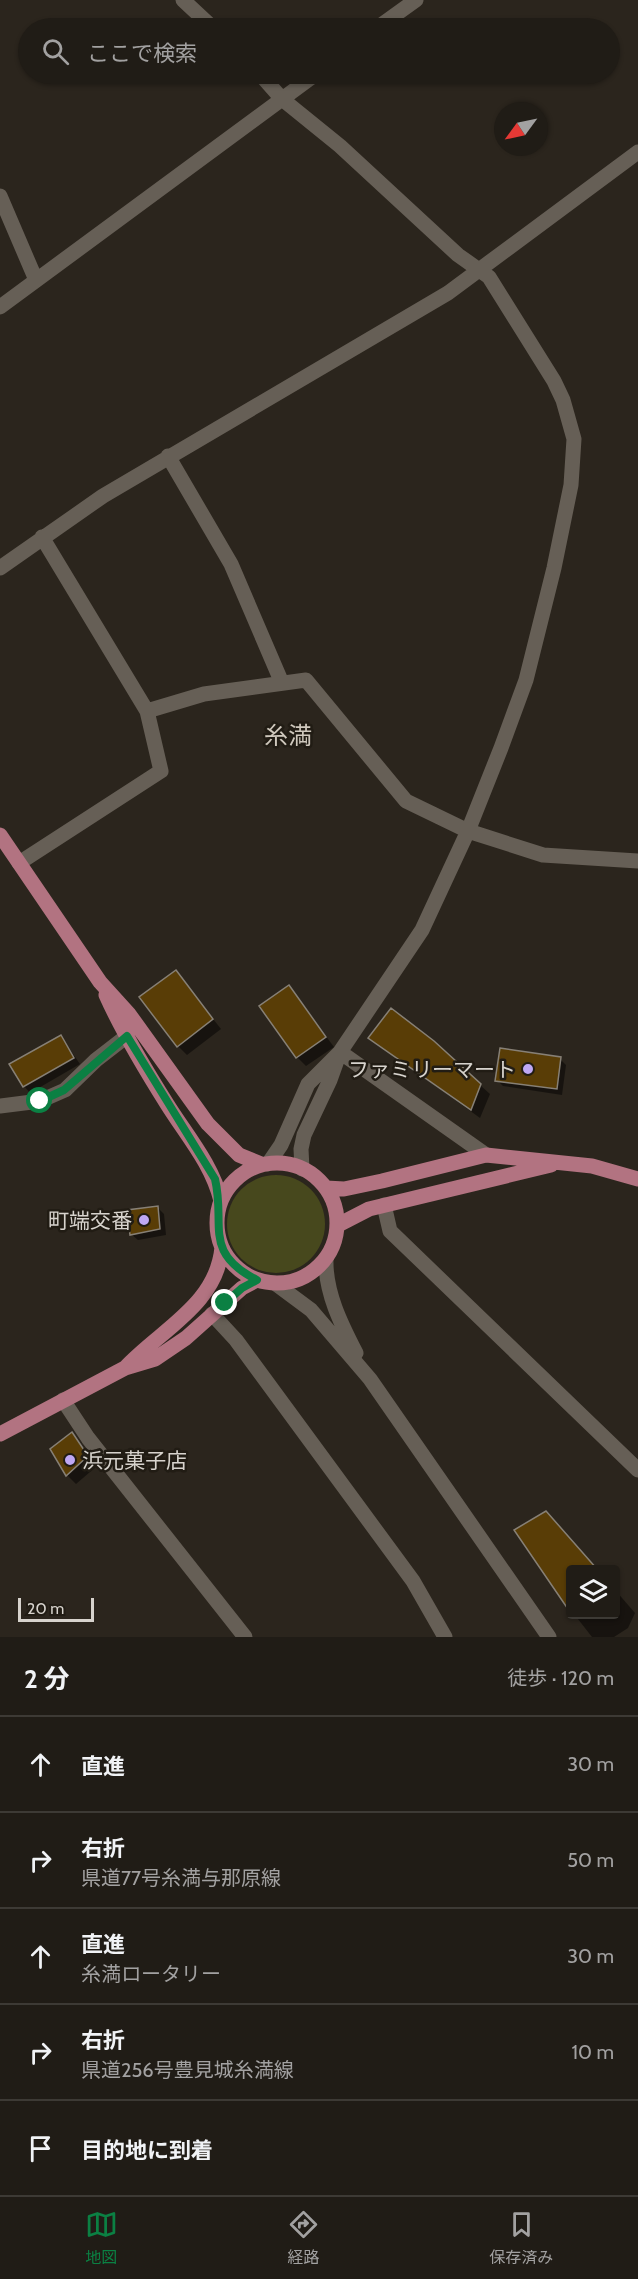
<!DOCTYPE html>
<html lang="ja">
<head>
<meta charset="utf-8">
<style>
  body { margin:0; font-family:Cabin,"Noto Sans JP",sans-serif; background:#2d2923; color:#f1f3f6 }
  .controls { position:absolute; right:18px; bottom:18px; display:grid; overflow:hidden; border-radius:6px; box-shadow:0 2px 4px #0004 }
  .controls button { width:54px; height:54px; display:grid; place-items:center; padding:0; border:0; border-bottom:2px solid #3d3a35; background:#201c16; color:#f1f3f6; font:30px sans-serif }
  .compass { position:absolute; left:494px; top:102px; width:54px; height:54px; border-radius:50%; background:#201c16; box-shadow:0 2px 4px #0004; rotate:237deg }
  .scale { position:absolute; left:18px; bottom:15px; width:76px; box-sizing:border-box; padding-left:6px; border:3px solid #d7d3cd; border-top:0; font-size:16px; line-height:21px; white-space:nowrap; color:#d7d3cd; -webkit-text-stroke:4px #211c14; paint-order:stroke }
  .stop { position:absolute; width:18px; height:18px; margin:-14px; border:4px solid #0b8043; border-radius:50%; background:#fff }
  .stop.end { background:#0b8043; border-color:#fff; box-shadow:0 2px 6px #0008 }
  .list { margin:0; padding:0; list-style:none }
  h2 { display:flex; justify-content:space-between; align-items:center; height:78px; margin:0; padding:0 24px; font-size:26px }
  h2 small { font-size:20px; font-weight:400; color:#a2a1a1 }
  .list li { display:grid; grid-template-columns:39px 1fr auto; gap:18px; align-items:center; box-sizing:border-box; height:96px; padding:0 24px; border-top:2px solid #3d3a35 }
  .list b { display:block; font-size:22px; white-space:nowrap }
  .list p { margin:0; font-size:20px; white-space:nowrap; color:#a2a1a1 }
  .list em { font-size:20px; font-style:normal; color:#a2a1a1 }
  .icon { flex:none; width:33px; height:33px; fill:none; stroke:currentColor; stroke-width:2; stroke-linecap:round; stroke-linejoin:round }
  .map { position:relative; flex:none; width:638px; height:1637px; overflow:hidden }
  .search { position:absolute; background:#201c16; box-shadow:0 2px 4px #0004; left:18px; right:18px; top:18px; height:66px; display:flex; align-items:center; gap:15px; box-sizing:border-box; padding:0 21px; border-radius:33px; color:#a2a1a1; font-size:22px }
  .sheet { height:558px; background:#201c16 }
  nav { display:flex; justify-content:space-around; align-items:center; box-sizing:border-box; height:84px; border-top:2px solid #3d3a35; background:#201c16; font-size:16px; color:#a2a1a1 }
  nav a { display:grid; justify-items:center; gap:3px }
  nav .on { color:#0b8043 }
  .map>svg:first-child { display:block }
  .green { fill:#47481d }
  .shadow { fill:#0007 }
  .building { fill:#593d06; stroke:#878076; stroke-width:1.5 }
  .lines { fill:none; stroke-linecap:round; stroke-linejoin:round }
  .minor { stroke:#665f56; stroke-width:15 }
  .major { stroke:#b27381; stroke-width:15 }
  .route { stroke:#0b8043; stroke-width:8 }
  .poi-dot { fill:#bfa8f4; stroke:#211c14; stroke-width:2 }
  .labels { text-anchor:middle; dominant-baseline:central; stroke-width:5; stroke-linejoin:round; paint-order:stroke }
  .poi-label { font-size:21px; fill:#d7d3cd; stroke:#211c14; text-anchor:end }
  .quarter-label { font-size:24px; fill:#cfc8bd; stroke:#211c14 }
</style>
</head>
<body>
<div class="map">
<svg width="638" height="1637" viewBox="0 0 638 1637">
  <rect width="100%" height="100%" fill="#2b251d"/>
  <path class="green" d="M227 1224a49 49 0 1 1 98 0a49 49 0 1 1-98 0Z"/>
  <path class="shadow" d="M 176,972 L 221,1029 L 187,1055 L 178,1046 Z
    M 289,987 L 334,1047 L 306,1066 L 297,1057 Z
    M 61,1037 L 80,1064 L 30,1093 L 24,1086 Z
    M 370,1038 L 480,1085 L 490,1094 L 480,1118 Z
    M 560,1059 L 566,1065 L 562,1095 L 503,1086 L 497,1080 Z
    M 158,1208 L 164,1214 L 166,1235 L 138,1240 L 131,1234 Z
    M 72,1434 L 97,1466 L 76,1484 L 67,1475 Z
    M 555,1523 L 597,1570 L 570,1570 L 570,1609 L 516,1530 Z
    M 616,1591 L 635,1613 L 628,1628 L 614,1637 L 592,1637 L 574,1614 L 616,1614 Z"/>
  <path class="building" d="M 176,970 L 213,1019 L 177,1047 L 139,997 Z
    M 289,985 L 326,1037 L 296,1058 L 259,1006 Z
    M 391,1008 L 434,1041 L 481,1084 L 471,1110 L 368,1038 Z
    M 61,1035 L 74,1058 L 23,1087 L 9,1064 Z
    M 500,1048 L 561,1057 L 557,1089 L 495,1081 Z
    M 158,1206 L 160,1229 L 130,1235 L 127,1210 Z
    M 72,1432 L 88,1456 L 66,1476 L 50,1449 Z
    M 546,1511 L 597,1569 L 570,1569 L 570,1612 L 514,1530 Z"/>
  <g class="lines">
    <path class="minor" d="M 183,0 L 213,28
      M 377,28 L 416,0
      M 260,74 L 282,99 L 340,146 L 458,255 L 489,277 L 554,381 L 563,400 L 574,439 L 571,485 L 554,568 L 526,680 L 501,748 L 468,831 L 422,930 L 340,1052 L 330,1080 L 304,1135 L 301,1149 L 302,1169
      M 0,196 L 36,280
      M 0,307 L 316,74
      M 168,456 L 231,564 L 282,683
      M 42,537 L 147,711
      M 0,568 L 103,496 L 448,293 L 638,152
      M 19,863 L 161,771 L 147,711 L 204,694 L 306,680 L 406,801 L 468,831 L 543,855 L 638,861
      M 340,1052 L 486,1155
      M 0,1106 L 40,1101 L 65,1090 L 96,1060 L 127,1036
      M 268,1164 L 281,1145 L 308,1084 L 340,1052
      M 384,1205 L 390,1231 L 638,1470
      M 326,1259 C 325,1292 341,1324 356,1353
      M 276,1284 L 311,1310 L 370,1379 L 549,1637
      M 212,1314 L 236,1340 L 413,1581 L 445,1637
      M 63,1400 L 88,1438 L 245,1637"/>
    <path class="major" d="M 0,835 L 100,982 L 129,1014 L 208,1124 L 239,1155 L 261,1164
      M 106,995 C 123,1033 145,1069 167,1104 C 187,1136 212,1164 221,1201
      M217 1223a60 60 0 1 1 120 0a60 60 0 1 1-120 0Z
      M 326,1188 L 344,1189 L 382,1181 L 486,1155 L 592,1166 L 638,1179
      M 338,1225 L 369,1209 L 551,1165
      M 125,1368 C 160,1330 217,1305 222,1247
      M 0,1434 L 125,1368 L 155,1359 L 186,1338 L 242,1288 L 257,1280"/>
  </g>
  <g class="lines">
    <path class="route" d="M 40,1101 L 64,1090 L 127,1036 L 215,1179 C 226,1225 202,1252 257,1280 L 242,1288 L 225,1303"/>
  </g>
  <g class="poi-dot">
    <circle cx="528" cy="1069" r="6"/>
    <circle cx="144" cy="1220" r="6"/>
    <circle cx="70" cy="1460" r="6"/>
  </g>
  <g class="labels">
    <g class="poi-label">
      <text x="516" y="1069">ファミリーマート</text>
      <text x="132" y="1220">町端交番</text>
      <text x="82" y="1460" text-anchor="start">浜元菓子店</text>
    </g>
    <g class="quarter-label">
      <text x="288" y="735">糸満</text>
    </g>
  </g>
</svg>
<div class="controls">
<button><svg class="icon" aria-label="layers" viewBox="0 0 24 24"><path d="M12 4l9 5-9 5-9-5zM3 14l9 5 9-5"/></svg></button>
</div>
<svg class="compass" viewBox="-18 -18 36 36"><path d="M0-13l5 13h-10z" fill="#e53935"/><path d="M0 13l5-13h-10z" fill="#a2a1a1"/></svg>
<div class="scale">20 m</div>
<div class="stop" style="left:40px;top:1101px"></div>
<div class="stop end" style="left:225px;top:1303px"></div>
<div class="search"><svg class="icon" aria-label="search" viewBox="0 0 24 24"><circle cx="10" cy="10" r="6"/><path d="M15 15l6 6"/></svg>ここで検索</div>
</div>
<section class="sheet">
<h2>2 分<small>徒歩 · 120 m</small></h2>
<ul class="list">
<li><svg class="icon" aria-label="ahead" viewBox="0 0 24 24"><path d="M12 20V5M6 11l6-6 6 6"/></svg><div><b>直進</b></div><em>30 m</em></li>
<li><svg class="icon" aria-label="right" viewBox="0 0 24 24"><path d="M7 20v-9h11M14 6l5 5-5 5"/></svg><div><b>右折</b><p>県道77号糸満与那原線</p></div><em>50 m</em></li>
<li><svg class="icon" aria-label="ahead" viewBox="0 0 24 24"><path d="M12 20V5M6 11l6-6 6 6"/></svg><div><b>直進</b><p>糸満ロータリー</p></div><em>30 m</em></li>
<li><svg class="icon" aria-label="right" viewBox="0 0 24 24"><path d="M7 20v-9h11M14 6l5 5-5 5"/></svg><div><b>右折</b><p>県道256号豊見城糸満線</p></div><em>10 m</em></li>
<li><svg class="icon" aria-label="arrive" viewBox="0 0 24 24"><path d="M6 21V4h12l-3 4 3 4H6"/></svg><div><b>目的地に到着</b></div></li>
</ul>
</section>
<nav>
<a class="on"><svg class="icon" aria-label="map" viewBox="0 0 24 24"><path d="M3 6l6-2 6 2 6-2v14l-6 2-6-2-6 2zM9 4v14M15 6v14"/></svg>地図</a>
<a><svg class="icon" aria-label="directions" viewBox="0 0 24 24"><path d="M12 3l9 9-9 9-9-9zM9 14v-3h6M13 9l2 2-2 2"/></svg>経路</a>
<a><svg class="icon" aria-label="saved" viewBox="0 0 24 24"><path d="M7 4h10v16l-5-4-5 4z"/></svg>保存済み</a>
</nav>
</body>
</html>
